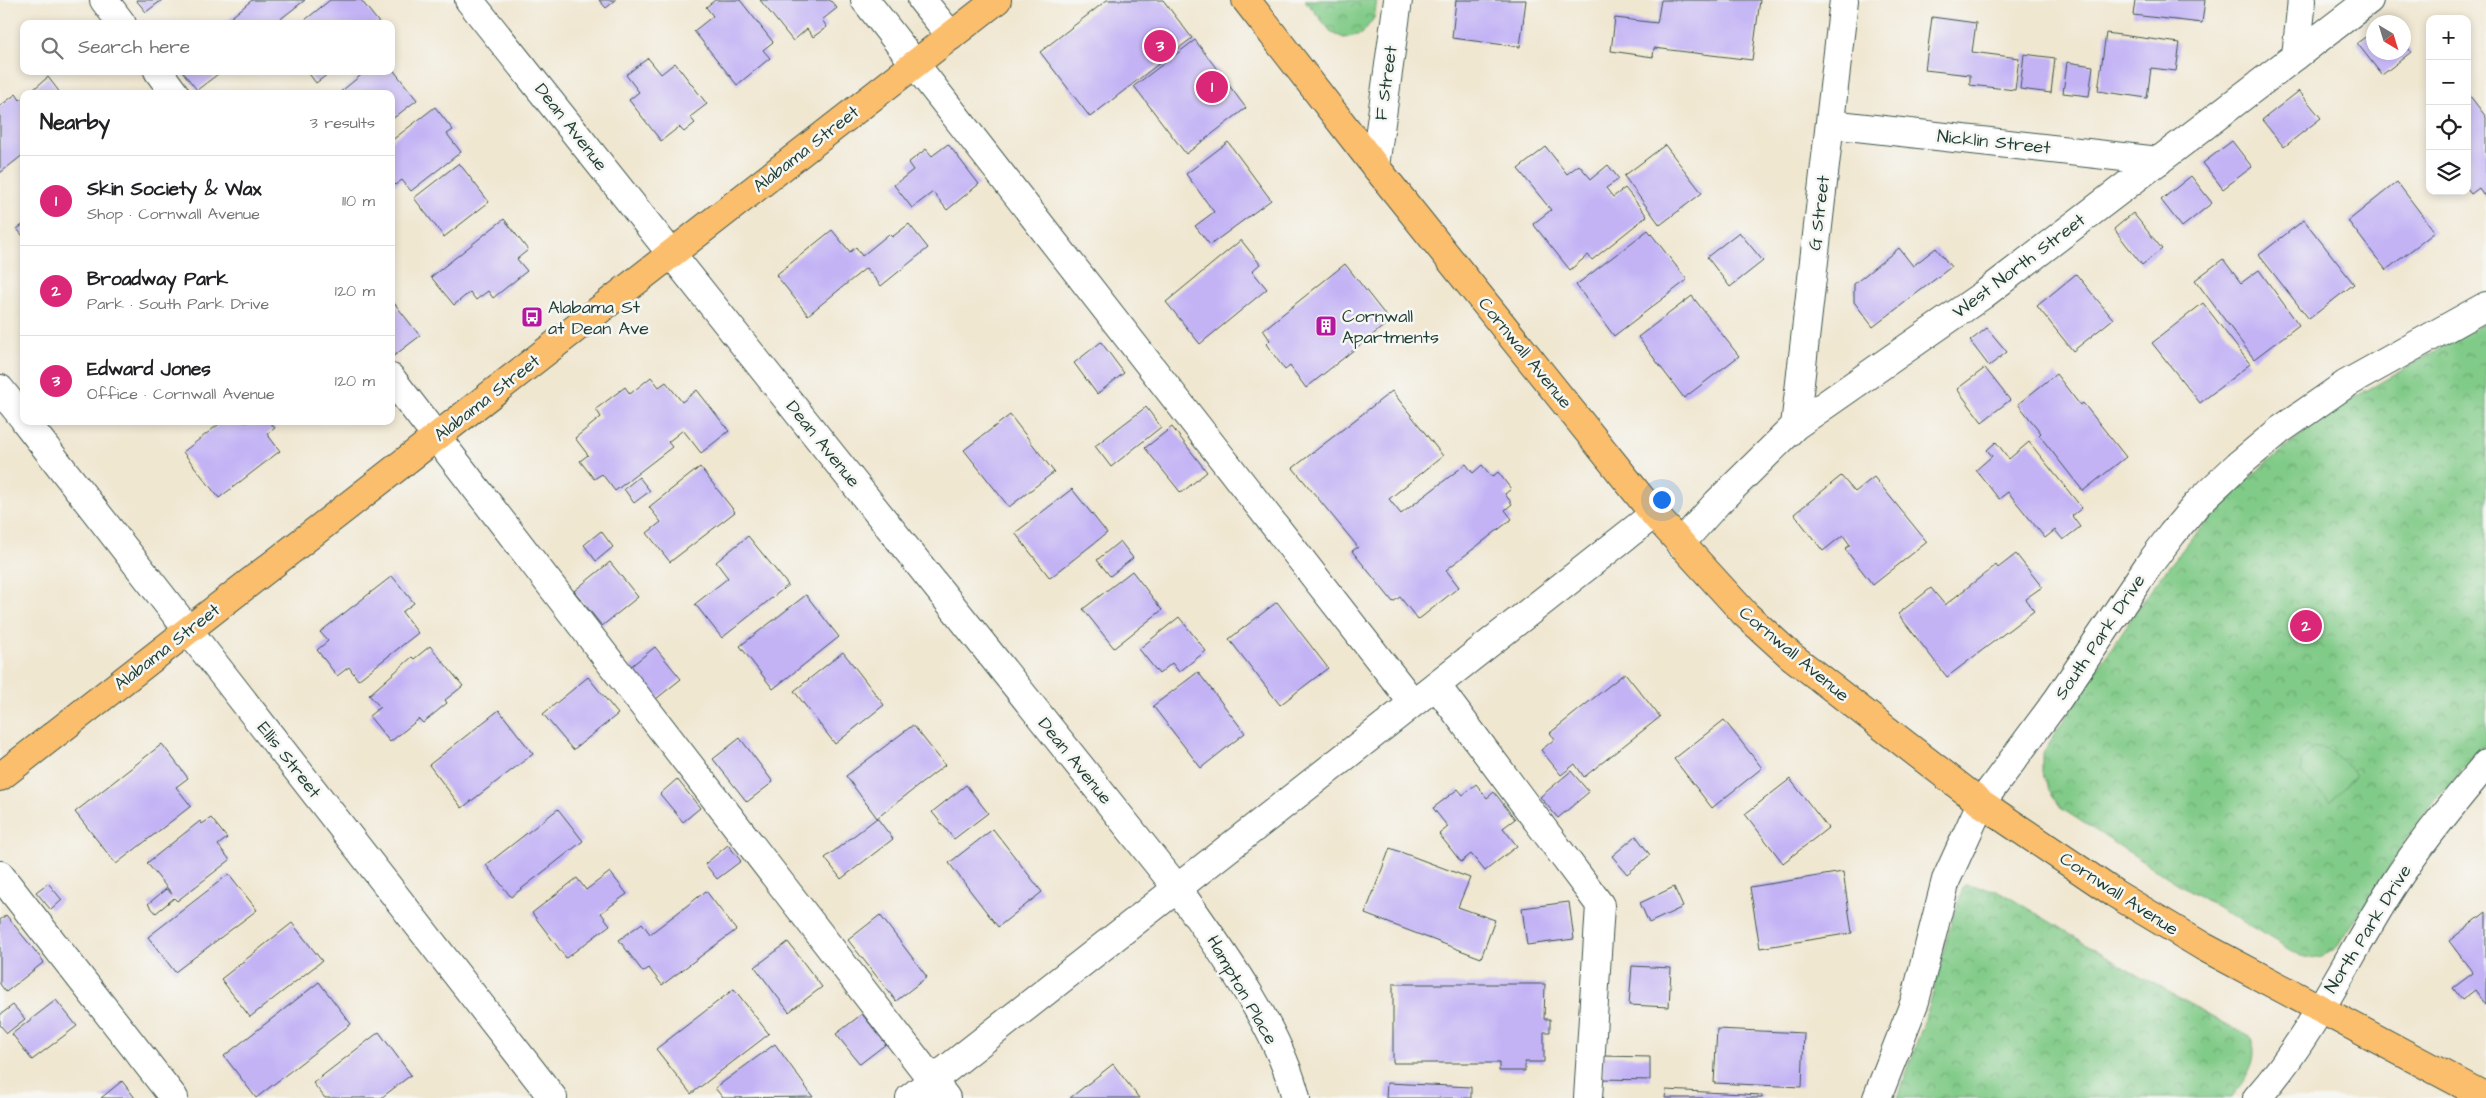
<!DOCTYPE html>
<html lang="en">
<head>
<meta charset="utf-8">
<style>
  body { margin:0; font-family:"Architects Daughter",sans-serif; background:#f2f2f2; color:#202124 }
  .controls { position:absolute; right:15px; top:15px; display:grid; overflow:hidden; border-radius:10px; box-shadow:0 2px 8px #0003 }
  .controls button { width:45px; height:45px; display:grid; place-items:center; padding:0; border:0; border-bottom:1px solid #e0e0e0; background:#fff; color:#202124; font:25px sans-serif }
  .compass { position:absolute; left:2366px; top:15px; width:45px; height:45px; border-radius:50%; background:#fff; box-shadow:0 2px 8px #0003; rotate:142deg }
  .you { position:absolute; left:1661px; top:499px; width:18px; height:18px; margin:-12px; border:4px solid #fff; border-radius:50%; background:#1a73e8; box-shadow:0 0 0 8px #1a73e833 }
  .badge { display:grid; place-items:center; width:32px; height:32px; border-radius:50%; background:#db2777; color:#fff; font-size:16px; font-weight:700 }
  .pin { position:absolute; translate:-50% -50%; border:2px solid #fff; box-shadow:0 1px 5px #0006 }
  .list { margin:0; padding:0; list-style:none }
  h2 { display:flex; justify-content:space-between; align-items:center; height:65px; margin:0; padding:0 20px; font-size:21px }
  h2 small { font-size:16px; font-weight:400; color:#757577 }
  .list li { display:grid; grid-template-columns:32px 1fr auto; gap:15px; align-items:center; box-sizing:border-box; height:90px; padding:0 20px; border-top:1px solid #e0e0e0 }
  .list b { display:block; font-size:19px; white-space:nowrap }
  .list p { margin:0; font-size:16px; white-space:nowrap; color:#757577 }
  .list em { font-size:16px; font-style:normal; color:#757577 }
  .icon { flex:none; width:28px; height:28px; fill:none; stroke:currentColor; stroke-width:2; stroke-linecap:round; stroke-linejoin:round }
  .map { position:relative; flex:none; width:2486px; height:1098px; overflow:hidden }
  .search { position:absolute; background:#fff; box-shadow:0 2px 8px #0003; left:20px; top:20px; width:375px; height:55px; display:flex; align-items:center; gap:12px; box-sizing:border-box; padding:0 18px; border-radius:10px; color:#757577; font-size:19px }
  .panel { position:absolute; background:#fff; box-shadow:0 2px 8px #0003; left:20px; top:90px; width:375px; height:335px; border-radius:10px }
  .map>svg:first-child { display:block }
  .park { fill:url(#park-crowns); stroke:#50845e }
  .garden { fill:#81cb88; stroke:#50845e }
  .building { fill:#c3b3f5 }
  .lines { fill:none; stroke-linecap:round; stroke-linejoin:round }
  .minor-casing { stroke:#3e564c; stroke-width:30 }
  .major-casing { stroke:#3e564c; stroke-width:30 }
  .minor { stroke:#fff; stroke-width:28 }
  .major { stroke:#fabe6d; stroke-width:28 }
  .labels { text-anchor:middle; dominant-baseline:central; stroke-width:5; stroke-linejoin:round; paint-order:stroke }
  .street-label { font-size:18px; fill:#1f3d34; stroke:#f6f6f2 }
  .poi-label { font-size:18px; fill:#1f3d34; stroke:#f6f6f2; text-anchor:start }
</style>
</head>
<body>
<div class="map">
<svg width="2486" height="1098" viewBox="0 0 2486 1098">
  <defs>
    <pattern id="park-crowns" width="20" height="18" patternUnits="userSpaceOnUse" patternTransform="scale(1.25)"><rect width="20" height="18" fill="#81cb88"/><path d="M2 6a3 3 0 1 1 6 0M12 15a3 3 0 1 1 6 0" fill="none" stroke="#69a670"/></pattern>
  </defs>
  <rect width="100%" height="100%" fill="#f6f6f2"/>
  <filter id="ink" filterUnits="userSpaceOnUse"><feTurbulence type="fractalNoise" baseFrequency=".02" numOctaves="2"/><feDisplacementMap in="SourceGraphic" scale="10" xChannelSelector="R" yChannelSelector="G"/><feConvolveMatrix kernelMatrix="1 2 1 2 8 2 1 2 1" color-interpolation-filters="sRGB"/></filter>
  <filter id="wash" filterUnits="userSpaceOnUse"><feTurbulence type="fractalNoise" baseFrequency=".0096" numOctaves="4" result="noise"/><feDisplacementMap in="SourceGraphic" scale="20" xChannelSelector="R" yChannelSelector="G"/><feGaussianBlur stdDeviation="1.12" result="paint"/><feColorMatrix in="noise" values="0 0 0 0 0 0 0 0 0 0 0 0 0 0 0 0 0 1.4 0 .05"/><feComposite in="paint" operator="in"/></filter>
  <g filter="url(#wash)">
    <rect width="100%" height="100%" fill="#f0e7d1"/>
    <path class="park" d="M 1305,0 L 1377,0 L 1374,18 L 1362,34 L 1344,38 L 1332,33 Z
      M 2486,322 L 2486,743 L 2423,815 L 2338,946 C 2326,956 2317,960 2301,956 L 2177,883 L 2062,809 L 2049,790 L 2042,772 L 2042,754 L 2097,669 L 2155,584 L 2194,535 L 2246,481 L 2292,441 L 2343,404 Z
      M 1964,885 L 1997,890 L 2128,969 L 2251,1038 C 2261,1061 2244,1079 2232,1098 L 1898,1098 L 1930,1004 L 1950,926 Z"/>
    <path class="garden" d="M 2313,748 C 2331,746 2344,763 2356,775 L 2330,802 L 2301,773 L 2301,761 Z"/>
    <g id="blocks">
      <path class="building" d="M 136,0 L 162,0 L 146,12 Z
        M 252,0 L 305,0 L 274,24 L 231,24 L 228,20 Z
        M 330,0 L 361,0 L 380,24 L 300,24 Z
        M 599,0 L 616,0 L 606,8 Z
        M 715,0 L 740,0 L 773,42 L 763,50 L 770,58 L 737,85 L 694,31 L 713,16 L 706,7 Z
        M 760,0 L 830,0 L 837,8 L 822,20 L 827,27 L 813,37 L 807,29 L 793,41 Z
        M 1107,0 L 1163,0 L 1192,38 L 1090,117 L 1040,52 Z
        M 1456,0 L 1526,0 L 1520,47 L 1452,38 Z
        M 1661,0 L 1760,0 L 1752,60 L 1654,48 L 1653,57 L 1611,51 L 1615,18 L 1657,23 Z
        M 2135,0 L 2205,0 L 2202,23 L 2133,15 Z
        M 1932,17 L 1976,23 L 1972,52 L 2019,58 L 2015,90 L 1970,85 L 1970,75 L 1925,70 Z
        M 2374,31 L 2374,52 L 2404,52 L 2404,43 L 2411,52 L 2382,75 L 2357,43 Z
        M 2106,33 L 2180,43 L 2176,71 L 2151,68 L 2147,98 L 2098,91 Z
        M 1195,40 L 1246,108 L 1186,154 L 1134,86 Z
        M 2024,54 L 2055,58 L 2051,93 L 2020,89 Z
        M 648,58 L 661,74 L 675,63 L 707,104 L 690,117 L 695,123 L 684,132 L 679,127 L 661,141 L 629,100 L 639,92 L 626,75 Z
        M 2067,62 L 2093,66 L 2089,96 L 2063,93 Z
        M 391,67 L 417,100 L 391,120 L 391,94 L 338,94 L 366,71 L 391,71 Z
        M 182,71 L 222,71 L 197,90 Z
        M 307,71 L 332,71 L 316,83 Z
        M 48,77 L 61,94 L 28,94 Z
        M 2299,91 L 2321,118 L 2284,147 L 2262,120 Z
        M 2467,92 L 2486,117 L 2486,198 L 2479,188 L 2471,194 L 2467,189 Z
        M 16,94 L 20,100 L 24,97 L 24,154 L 0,173 L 0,106 Z
        M 435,107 L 453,130 L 447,134 L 461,152 L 411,191 L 402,180 L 395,185 L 391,181 L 391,141 Z
        M 2232,141 L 2252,167 L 2223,189 L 2203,163 Z
        M 1228,142 L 1271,200 L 1210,245 L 1195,226 L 1214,212 L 1186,174 Z
        M 948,144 L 979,184 L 947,210 L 933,192 L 912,208 L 894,185 L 913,170 L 908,163 L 926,149 L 932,156 Z
        M 1665,145 L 1702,193 L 1660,225 L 1624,176 Z
        M 1546,147 L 1567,174 L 1579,165 L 1591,179 L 1608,165 L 1619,179 L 1606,188 L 1613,197 L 1625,188 L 1647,216 L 1592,260 L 1588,255 L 1570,270 L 1533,224 L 1551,210 L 1518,169 Z
        M 459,163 L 489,202 L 444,237 L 414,198 Z
        M 2191,176 L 2212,203 L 2182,227 L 2161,200 Z
        M 2397,182 L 2435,232 L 2386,270 L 2348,221 Z
        M 2133,213 L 2162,249 L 2142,265 L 2114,229 Z
        M 504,219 L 528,250 L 517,259 L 527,271 L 493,298 L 488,291 L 476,300 L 470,292 L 454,305 L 431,277 Z
        M 2304,220 L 2354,284 L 2309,319 L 2259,255 Z
        M 24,224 L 24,237 L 17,229 Z
        M 909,224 L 928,248 L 881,286 L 866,268 L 808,315 L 776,275 L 832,230 L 850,252 L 856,247 L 862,256 L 889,234 L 892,237 Z
        M 1648,230 L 1687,280 L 1614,336 L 1576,285 Z
        M 1739,232 L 1763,261 L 1730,287 L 1707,257 Z
        M 1241,240 L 1260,264 L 1252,271 L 1267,289 L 1200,344 L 1166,302 Z
        M 1899,248 L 1913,266 L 1936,248 L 1951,267 L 1873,327 L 1854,302 L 1854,284 Z
        M 2223,259 L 2241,283 L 2259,270 L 2299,325 L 2254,359 L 2195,280 Z
        M 1345,264 L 1390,321 L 1306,388 L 1290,366 L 1285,370 L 1266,344 L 1270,340 L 1263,330 Z
        M 2076,274 L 2113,319 L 2073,351 L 2037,306 Z
        M 1692,296 L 1739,356 L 1684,398 L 1638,337 Z
        M 391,299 L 420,336 L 391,358 Z
        M 2203,303 L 2250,364 L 2200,403 L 2152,343 Z
        M 1987,328 L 2007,352 L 1989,366 L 1970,341 Z
        M 1101,342 L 1124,373 L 1097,394 L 1074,363 Z
        M 1985,368 L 2010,400 L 1982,422 L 1957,389 Z
        M 2056,374 L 2080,405 L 2083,403 L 2126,457 L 2083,491 L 2039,435 L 2041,433 L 2018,404 Z
        M 651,377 L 659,387 L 666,382 L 682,402 L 697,390 L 729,431 L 701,453 L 683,430 L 668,442 L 672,447 L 615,491 L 602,474 L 594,479 L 580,461 L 588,455 L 575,438 L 601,417 L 596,409 L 625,387 L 630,394 Z
        M 1392,391 L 1443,456 L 1389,499 L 1401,514 L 1466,464 L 1473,473 L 1482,465 L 1492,477 L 1498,472 L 1511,489 L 1505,494 L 1512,504 L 1505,510 L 1512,519 L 1446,570 L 1459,587 L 1418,620 L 1400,597 L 1393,602 L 1352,551 L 1358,547 L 1293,468 Z
        M 1146,407 L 1161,427 L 1111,467 L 1095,446 Z
        M 1010,415 L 1054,472 L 1009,507 L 964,450 Z
        M 223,421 L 269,421 L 275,428 L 267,434 L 280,451 L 219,498 L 183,452 Z
        M 1172,427 L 1207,472 L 1181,493 L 1145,448 Z
        M 1996,442 L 2009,459 L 2029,442 L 2082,508 L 2072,516 L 2080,527 L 2063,540 L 2055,530 L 2045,538 L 2008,492 L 1999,499 L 1976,470 L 1992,456 L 1987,450 Z
        M 700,467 L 735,512 L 670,562 L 647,533 L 661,522 L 649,507 Z
        M 1841,476 L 1855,492 L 1874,477 L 1927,542 L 1873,585 L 1845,549 L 1850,545 L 1843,535 L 1823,551 L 1794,514 Z
        M 639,477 L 650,491 L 634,503 L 624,489 Z
        M 1072,489 L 1107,533 L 1050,578 L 1015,533 Z
        M 601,531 L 613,547 L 596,561 L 584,545 Z
        M 748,536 L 788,585 L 722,638 L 695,604 L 728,578 L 716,562 Z
        M 1120,541 L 1133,558 L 1110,576 L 1097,560 Z
        M 2016,554 L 2042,587 L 2025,599 L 2034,611 L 1947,677 L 1898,614 L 1931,588 L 1945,605 L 1996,565 L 1998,568 Z
        M 610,562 L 638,597 L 602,626 L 574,591 Z
        M 1132,571 L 1162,610 L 1114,648 L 1083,609 Z
        M 392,576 L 414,603 L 402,612 L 418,633 L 358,680 L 349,667 L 337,676 L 317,650 L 328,641 L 320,632 Z
        M 806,595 L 839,637 L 773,689 L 740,646 Z
        M 1277,602 L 1328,668 L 1280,705 L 1229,639 Z
        M 1179,617 L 1206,651 L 1179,672 L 1172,663 L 1159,674 L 1139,649 Z
        M 430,646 L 463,686 L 445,700 L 447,703 L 423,723 L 419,719 L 390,742 L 369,716 L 380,707 L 369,695 L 412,657 L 414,659 Z
        M 655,647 L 681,679 L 656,699 L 630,667 Z
        M 843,652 L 884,705 L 835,744 L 794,691 Z
        M 1198,672 L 1245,733 L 1201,768 L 1153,706 Z
        M 1625,673 L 1660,717 L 1584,777 L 1575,764 L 1561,775 L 1541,750 L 1555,739 L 1550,733 Z
        M 588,677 L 618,714 L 573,750 L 543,714 Z
        M 499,710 L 533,754 L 462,808 L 429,765 Z
        M 1724,720 L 1762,768 L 1712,808 L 1674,759 Z
        M 913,725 L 945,765 L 877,818 L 846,776 Z
        M 740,738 L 773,782 L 747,802 L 713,759 Z
        M 162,744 L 188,778 L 176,787 L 191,806 L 116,864 L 75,812 Z
        M 1571,771 L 1589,792 L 1558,818 L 1540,797 Z
        M 677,779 L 700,808 L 683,822 L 660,794 Z
        M 1790,779 L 1828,828 L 1783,863 L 1745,814 Z
        M 1476,784 L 1487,798 L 1494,792 L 1515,819 L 1503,828 L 1517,846 L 1485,871 L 1471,854 L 1461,862 L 1439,834 L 1448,827 L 1433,808 L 1458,789 L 1463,795 Z
        M 966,785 L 988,813 L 954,839 L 932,812 Z
        M 558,809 L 583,841 L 511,897 L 486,865 Z
        M 211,818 L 227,838 L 218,845 L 230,860 L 177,901 L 174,898 L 156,913 L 148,904 L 166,889 L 172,894 L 147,863 L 200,821 L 202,824 Z
        M 877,818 L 893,839 L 841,879 L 825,858 Z
        M 993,829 L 1042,892 L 998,927 L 949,863 Z
        M 1636,836 L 1650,855 L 1627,874 L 1612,856 Z
        M 728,845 L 741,861 L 717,879 L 705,864 Z
        M 1390,848 L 1470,878 L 1458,907 L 1495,920 L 1481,958 L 1365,914 Z
        M 610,872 L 627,894 L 601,913 L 610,925 L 566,958 L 532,913 L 577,878 L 586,890 Z
        M 1843,872 L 1852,933 L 1760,948 L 1750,887 Z
        M 229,874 L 257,910 L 175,972 L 148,937 Z
        M 48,883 L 62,900 L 51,910 L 36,892 Z
        M 1674,887 L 1683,907 L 1649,923 L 1640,903 Z
        M 706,891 L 736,930 L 662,985 L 649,968 L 643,972 L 619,940 L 642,923 L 650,934 Z
        M 1569,902 L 1574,939 L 1527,945 L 1522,908 Z
        M 2486,912 L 2486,1005 L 2475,990 L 2462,1000 L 2453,988 L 2473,973 L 2449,941 Z
        M 6,915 L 44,962 L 6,992 L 0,984 L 0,920 Z
        M 880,915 L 927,977 L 896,1001 L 848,940 Z
        M 292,923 L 322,961 L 250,1017 L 221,979 Z
        M 788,942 L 822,987 L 789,1012 L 755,967 Z
        M 1632,966 L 1671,968 L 1669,1007 L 1629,1005 Z
        M 319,982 L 351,1024 L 256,1098 L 224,1056 Z
        M 1393,984 L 1545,984 L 1544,1019 L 1550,1019 L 1550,1032 L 1544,1032 L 1544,1062 L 1525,1062 L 1525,1071 L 1499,1071 L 1499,1063 L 1393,1063 Z
        M 734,989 L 769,1034 L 691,1094 L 656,1049 Z
        M 56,1000 L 77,1026 L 32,1060 L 12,1034 Z
        M 13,1005 L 25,1019 L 7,1033 L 0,1025 L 0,1015 Z
        M 862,1014 L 886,1044 L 860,1064 L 836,1034 Z
        M 1717,1029 L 1804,1033 L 1802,1087 L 1714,1083 Z
        M 379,1032 L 411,1075 L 381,1098 L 325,1098 L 313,1083 Z
        M 775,1044 L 813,1097 L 723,1098 L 715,1088 Z
        M 1603,1056 L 1650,1057 L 1650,1080 L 1603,1079 Z
        M 1113,1064 L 1139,1098 L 1070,1098 Z
        M 122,1081 L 135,1098 L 101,1098 Z
        M 1387,1083 L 1471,1087 L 1471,1098 L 1386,1098 Z
        M 1666,1090 L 1762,1095 L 1762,1098 L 1665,1098 Z"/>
    </g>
  </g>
  <g filter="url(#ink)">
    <use href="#blocks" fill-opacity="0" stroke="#3e564c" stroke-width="1"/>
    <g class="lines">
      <g class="minor-casing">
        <path id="minor" d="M 104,0 L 122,24
          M 469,0 L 1177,888 C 1219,947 1279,1028 1296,1098
          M 865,0 L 1413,703
          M 922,0 L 951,36
          M 2296,56 L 2302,0
          M 158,71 L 175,94
          M 1830,124 L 2159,161
          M 1375,166 L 1398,0
          M 391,378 L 946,1098
          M 0,389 L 24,419
          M 25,421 L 553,1098
          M 1795,426 L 1844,0
          M 1680,544 L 1717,503 L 1795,426 L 1983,295 L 2369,0
          M 1436,685 L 1600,905 L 1588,1098
          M 0,875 L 174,1098
          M 910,1098 L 1654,514
          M 1877,1098 L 1915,1001 L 1946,880 L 1981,803 L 2058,699 L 2148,566 L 2172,534 L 2198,503 L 2238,465 L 2280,430 L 2346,384 L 2486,306
          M 2257,1098 C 2313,1035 2348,955 2394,884 C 2421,842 2453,803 2486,764"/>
      </g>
      <g class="major-casing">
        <path id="major" d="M 1246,0 L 1375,166 L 1654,514 L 1745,614 L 1790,655 L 1981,803 L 2114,893 L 2204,947 L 2486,1097
          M 0,777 L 997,0"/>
      </g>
      <use href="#minor" class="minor"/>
      <use href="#major" class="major"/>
    </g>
  </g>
  <defs>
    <g id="bus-square" transform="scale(1.125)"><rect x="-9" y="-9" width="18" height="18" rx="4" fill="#b5179e" stroke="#f6f6f2"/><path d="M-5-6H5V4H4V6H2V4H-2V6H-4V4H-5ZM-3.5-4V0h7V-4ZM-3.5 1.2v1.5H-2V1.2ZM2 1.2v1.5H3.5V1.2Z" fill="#fff"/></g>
    <g id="building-square" transform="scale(1.125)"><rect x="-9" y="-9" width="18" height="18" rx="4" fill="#b5179e" stroke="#f6f6f2"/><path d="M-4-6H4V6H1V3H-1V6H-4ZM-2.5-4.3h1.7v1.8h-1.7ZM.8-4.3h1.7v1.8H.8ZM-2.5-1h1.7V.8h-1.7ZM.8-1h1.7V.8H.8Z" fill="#fff"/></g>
  </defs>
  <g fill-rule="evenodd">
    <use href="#bus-square" x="532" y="317"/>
    <use href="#building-square" x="1326" y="326"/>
  </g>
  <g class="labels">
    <g class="street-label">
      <text transform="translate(1386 83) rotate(-82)">F Street</text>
      <text transform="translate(571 127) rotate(52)">Dean Avenue</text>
      <text transform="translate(1994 142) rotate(6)">Nicklin Street</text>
      <text transform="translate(806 149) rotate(-38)">Alabama Street</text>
      <text transform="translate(1819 213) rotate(-83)">G Street</text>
      <text transform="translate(2019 266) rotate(-37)">West North Street</text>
      <text transform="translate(1525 353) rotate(51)">Cornwall Avenue</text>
      <text transform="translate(487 398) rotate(-38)">Alabama Street</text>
      <text transform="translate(823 444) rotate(51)">Dean Avenue</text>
      <text transform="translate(2100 637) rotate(-56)">South Park Drive</text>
      <text transform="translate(167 647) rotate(-38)">Alabama Street</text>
      <text transform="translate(1794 654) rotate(40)">Cornwall Avenue</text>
      <text transform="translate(289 760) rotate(52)">Ellis Street</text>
      <text transform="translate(1075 761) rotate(51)">Dean Avenue</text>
      <text transform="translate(2119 894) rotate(33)">Cornwall Avenue</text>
      <text transform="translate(2368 929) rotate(-58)">North Park Drive</text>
      <text transform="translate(1242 990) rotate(60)">Hampton Place</text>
    </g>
    <g class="poi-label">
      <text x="548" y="307">Alabama St<tspan x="548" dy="21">at Dean Ave</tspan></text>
      <text x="1342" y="316">Cornwall<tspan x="1342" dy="21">Apartments</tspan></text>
    </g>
  </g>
</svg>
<div class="controls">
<button>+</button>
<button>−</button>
<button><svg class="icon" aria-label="locate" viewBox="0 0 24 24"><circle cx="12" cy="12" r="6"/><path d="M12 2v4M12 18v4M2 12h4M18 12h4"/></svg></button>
<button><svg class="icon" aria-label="layers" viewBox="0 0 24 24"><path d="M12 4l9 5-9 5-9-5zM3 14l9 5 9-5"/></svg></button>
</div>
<svg class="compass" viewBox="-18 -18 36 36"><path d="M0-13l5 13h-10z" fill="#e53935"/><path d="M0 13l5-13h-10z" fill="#757577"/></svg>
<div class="you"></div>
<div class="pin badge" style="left:1212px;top:87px">1</div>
<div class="pin badge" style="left:2306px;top:626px">2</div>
<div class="pin badge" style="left:1160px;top:46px">3</div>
<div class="search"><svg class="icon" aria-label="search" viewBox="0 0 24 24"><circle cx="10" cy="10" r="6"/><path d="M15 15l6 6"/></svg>Search here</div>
<section class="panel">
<h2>Nearby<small>3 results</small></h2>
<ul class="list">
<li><span class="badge">1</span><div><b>Skin Society &amp; Wax</b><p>Shop · Cornwall Avenue</p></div><em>110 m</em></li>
<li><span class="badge">2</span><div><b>Broadway Park</b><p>Park · South Park Drive</p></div><em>120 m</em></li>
<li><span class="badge">3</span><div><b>Edward Jones</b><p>Office · Cornwall Avenue</p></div><em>120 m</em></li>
</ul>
</section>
</div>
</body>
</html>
